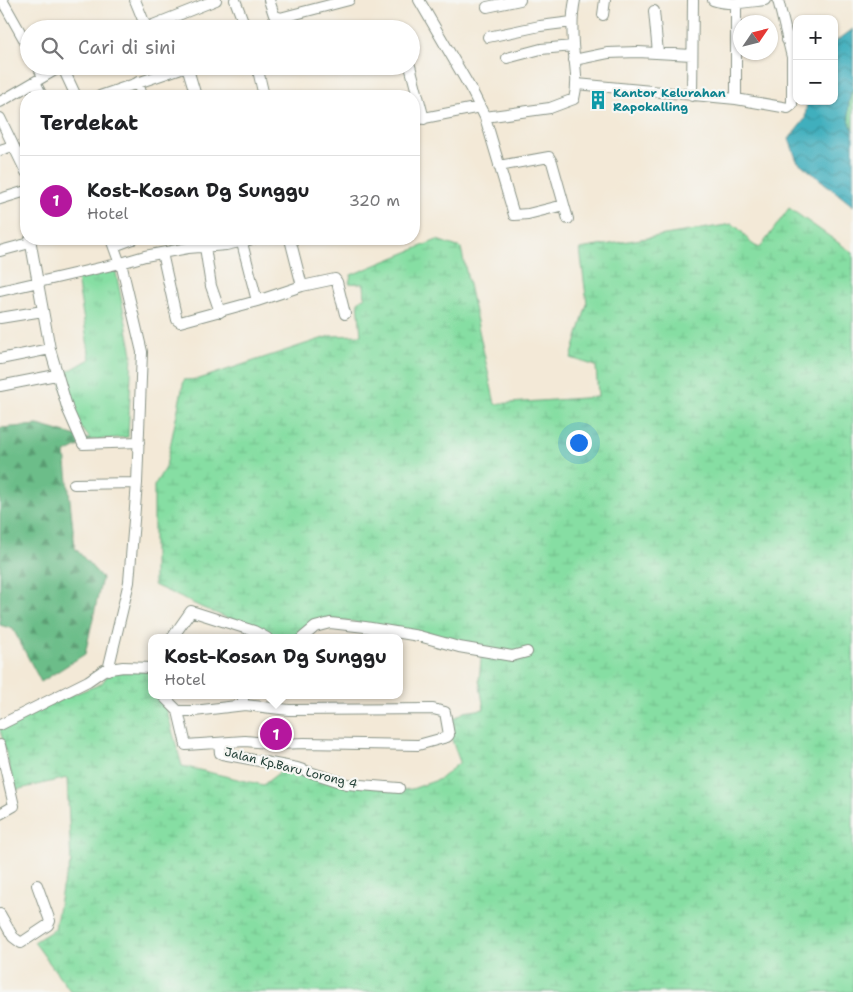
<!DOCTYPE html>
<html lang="id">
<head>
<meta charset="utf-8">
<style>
  body { margin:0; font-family:"Shantell Sans",sans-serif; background:#f2f2f2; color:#202124 }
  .controls { position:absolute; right:15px; top:15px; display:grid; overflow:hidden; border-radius:10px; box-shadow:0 1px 4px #0004 }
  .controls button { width:45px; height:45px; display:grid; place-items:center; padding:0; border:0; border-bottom:1px solid #e0e0e0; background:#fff; color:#202124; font:25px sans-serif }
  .compass { position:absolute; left:733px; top:15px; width:45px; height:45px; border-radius:50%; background:#fff; box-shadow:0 1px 4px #0004; rotate:55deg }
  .you { position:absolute; left:578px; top:442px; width:18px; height:18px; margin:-12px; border:4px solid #fff; border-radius:50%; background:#1a73e8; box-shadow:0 0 0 8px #1a73e833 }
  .badge { display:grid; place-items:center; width:32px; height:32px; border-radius:50%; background:#b5179e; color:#fff; font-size:16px; font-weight:700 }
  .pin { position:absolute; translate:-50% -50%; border:2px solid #fff; box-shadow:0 1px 5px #0006 }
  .popup { position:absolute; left:148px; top:634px; width:255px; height:65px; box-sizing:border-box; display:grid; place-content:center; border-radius:10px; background:#fff; filter:drop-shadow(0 1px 4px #0005); font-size:16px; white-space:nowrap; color:#757577 }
  .popup b { font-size:19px; color:#202124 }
  .popup::after { content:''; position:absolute; left:50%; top:100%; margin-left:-10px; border:10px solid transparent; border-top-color:#fff }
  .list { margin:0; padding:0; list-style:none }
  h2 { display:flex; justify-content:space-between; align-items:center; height:65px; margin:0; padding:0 20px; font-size:21px }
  h2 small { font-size:16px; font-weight:400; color:#757577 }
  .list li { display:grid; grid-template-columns:32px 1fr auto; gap:15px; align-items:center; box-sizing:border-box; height:90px; padding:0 20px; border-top:1px solid #e0e0e0 }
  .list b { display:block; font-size:19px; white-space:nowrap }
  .list p { margin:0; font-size:16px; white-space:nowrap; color:#757577 }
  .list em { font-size:16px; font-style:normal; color:#757577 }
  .icon { flex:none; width:28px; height:28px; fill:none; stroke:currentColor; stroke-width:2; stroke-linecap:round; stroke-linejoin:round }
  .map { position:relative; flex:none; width:853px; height:992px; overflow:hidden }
  .search { position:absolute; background:#fff; box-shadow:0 1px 4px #0004; left:20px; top:20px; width:400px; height:55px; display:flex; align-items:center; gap:12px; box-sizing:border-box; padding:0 18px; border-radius:28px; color:#757577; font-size:19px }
  .panel { position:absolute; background:#fff; box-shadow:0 1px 4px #0004; left:20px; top:90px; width:400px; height:155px; border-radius:20px }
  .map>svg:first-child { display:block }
  .grass { fill:url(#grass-tufts); stroke:#528e6c }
  .forest { fill:url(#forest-firs); stroke:#467d5e }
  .wetland { fill:url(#wetland-marsh); stroke:#528e6c }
  .water { fill:url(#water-waves); stroke:#307678 }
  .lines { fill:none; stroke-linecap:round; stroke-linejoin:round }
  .minor-casing { stroke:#899386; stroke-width:12 }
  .minor { stroke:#fff; stroke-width:10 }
  .labels { text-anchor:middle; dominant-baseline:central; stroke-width:4.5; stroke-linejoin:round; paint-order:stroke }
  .culture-label { font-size:12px; font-weight:bold; fill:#0d838f; stroke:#f6f6f2; text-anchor:start }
  .street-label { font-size:12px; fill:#1f3d34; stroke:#f6f6f2 }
</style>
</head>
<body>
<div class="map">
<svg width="853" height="992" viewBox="0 0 853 992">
  <defs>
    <pattern id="grass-tufts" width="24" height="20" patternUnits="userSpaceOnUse" patternTransform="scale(1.25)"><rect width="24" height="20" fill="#86dea3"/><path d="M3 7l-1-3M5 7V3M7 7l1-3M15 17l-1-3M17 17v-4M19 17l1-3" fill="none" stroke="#73bf8d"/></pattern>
    <pattern id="forest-firs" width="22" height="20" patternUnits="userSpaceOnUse" patternTransform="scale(1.25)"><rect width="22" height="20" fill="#6cbd89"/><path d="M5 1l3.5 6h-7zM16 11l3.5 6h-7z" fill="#589b71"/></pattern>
    <pattern id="wetland-marsh" width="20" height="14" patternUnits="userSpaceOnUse" patternTransform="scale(1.25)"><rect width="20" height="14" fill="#86dea3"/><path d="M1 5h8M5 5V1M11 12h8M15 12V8" fill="none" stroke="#73bf8d"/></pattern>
    <pattern id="water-waves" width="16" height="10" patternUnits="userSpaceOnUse" patternTransform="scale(1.25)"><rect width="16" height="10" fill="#41afbd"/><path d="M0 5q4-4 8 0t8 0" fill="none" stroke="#36909a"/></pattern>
  </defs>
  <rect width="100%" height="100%" fill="#f6f6f2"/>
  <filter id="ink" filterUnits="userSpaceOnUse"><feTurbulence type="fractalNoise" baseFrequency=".02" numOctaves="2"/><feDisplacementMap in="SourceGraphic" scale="10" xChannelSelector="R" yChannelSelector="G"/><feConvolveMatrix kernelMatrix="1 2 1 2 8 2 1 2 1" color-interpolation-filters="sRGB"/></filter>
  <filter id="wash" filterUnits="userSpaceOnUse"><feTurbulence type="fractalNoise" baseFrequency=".0096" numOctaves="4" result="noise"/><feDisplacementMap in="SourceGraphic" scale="20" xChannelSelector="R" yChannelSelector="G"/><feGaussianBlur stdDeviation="1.12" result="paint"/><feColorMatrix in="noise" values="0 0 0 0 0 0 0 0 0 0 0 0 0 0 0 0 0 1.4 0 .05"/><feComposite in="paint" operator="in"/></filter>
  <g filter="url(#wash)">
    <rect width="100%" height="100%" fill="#f3e9d7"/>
    <path class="grass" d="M 115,267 L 132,354 L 128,437 L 91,440 L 66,409 L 60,376 L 90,359 L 77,278 Z"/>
    <path class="forest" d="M 38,425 L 91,440 L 65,453 L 75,548 L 102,578 L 85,654 L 41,682 L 13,629 L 0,625 L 0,428 Z"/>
    <path class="wetland" d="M 853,87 L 853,130 C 846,118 848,100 853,87 Z
      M 789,208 L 853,253 L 853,992 L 71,992 L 34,942 L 55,929 L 62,888 L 71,863 L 67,778 L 15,790 L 0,729 L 66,697 L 101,684 L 110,672 L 147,671 L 152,681 L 152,695 L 159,695 L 166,708 L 182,766 L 263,785 L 285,768 L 401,790 L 412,789 L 440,779 L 460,762 L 450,735 L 449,722 L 464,712 L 484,709 L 479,680 L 482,650 L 345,620 L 314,622 L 299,634 L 290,638 L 276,638 L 203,608 L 154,585 L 154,486 L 166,466 L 184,380 L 199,379 L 330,336 L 361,335 L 358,302 L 365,297 L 364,284 L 349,283 L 351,275 L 437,240 L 461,248 L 495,404 L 598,397 L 596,366 L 571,358 L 587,304 L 580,249 L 732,224 C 747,232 745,243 760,248 Z"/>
    <path class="water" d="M 853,29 L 853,87 C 848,100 846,118 853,130 L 853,206 L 797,161 L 789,139 L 805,119 L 807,101 L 834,101 L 834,43 Z"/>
  </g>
  <g filter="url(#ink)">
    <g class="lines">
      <g class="minor-casing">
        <path id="minor" d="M 2,0 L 29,48
          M 135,0 L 146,27
          M 235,0 L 246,29
          M 269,0 L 274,15 L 280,18 L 349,0
          M 419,0 L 472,91 L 485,117 L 514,215 L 528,214 L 564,205
          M 713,0 C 730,6 747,2 765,0
          M 487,7 L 520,0
          M 654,11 L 658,53
          M 603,15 L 605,0
          M 143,29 L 216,0
          M 488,37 L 540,26 L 572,22
          M 787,40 L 797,36
          M 507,58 L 541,49 L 573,46
          M 574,60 L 608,53 L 638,52 L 692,55
          M 38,66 L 43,77
          M 62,66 L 76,96
          M 187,66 L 196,96
          M 257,66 L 264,96
          M 410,66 L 424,119
          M 35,82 L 42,96
          M 138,82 L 142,96
          M 577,84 L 736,99 L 788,108 L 792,105 L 792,57 L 778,0
          M 100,96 L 187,66
          M 692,96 L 693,0
          M 736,99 L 736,4
          M 0,102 L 62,66
          M 485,117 L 550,108 L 574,99 C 579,81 574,62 573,44 C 572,29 572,14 575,0
          M 0,118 L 26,172
          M 414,120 L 480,107
          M 0,150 L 13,146
          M 499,166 L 549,157 L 552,162 L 568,219
          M 0,199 L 26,191
          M 30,239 L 50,349 L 68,410 L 83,444 L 139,442
          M 111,239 L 120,264
          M 241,239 L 257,301
          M 290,239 L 302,286 L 335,279 L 337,282 L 345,314
          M 114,246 L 133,239
          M 205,247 L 211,286 L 220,312
          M 0,251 L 30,243
          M 162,253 L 177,320 L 180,322 L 257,301 L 302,286
          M 0,291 L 121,263 L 145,256 L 188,248 L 226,245 L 253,239
          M 0,318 L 43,311
          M 0,359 L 50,349
          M 0,386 L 56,375
          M 74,484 L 137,483
          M 172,638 L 191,611 L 254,631 L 267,638
          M 302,638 L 315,627 L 330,623 L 365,627 L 419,636 L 459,647 L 512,656 L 527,652
          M 108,670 L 129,582 L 137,483 L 142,352 L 121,263
          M 162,695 L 178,711 L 186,745 L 245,741 L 278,744 L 304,743 L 418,745 L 447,737 L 449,735 L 445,712 L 433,709 L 289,710 L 245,705 L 194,711 L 178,711
          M 243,705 L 243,695
          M 0,725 L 88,681 L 104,670 L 123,667 L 152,668
          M 219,744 L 220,753 L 222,754 L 297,768 L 347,784 L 399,788
          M 0,745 L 14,806 L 0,814
          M 0,914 L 13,937 L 21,943 L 48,925 L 50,921 L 37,885"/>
      </g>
      <use href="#minor" class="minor"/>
    </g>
  </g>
  <defs>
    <g id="building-bare" transform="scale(1.5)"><path d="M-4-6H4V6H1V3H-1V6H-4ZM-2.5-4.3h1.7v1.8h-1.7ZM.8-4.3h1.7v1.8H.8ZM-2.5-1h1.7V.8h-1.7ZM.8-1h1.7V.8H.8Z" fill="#0f9aa8" stroke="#f6f6f2" stroke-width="2.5" paint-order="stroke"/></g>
  </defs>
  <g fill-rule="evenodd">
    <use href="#building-bare" x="598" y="100"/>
  </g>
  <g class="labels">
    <g class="culture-label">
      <text x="613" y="93">Kantor Kelurahan<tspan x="613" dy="14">Rapokalling</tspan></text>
    </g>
    <g class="street-label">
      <text transform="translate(291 768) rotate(14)">Jalan Kp.Baru Lorong 4</text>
    </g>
  </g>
</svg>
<div class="controls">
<button>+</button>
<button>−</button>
</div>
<svg class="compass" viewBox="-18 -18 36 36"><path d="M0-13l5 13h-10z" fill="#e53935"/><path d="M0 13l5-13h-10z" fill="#757577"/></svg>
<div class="you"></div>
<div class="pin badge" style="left:276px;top:734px">1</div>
<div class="popup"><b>Kost-Kosan Dg Sunggu</b>Hotel</div>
<div class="search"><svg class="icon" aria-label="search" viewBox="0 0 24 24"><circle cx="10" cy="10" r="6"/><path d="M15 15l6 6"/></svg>Cari di sini</div>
<section class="panel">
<h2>Terdekat<small></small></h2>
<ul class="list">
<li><span class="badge">1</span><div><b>Kost-Kosan Dg Sunggu</b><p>Hotel</p></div><em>320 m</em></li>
</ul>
</section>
</div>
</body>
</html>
